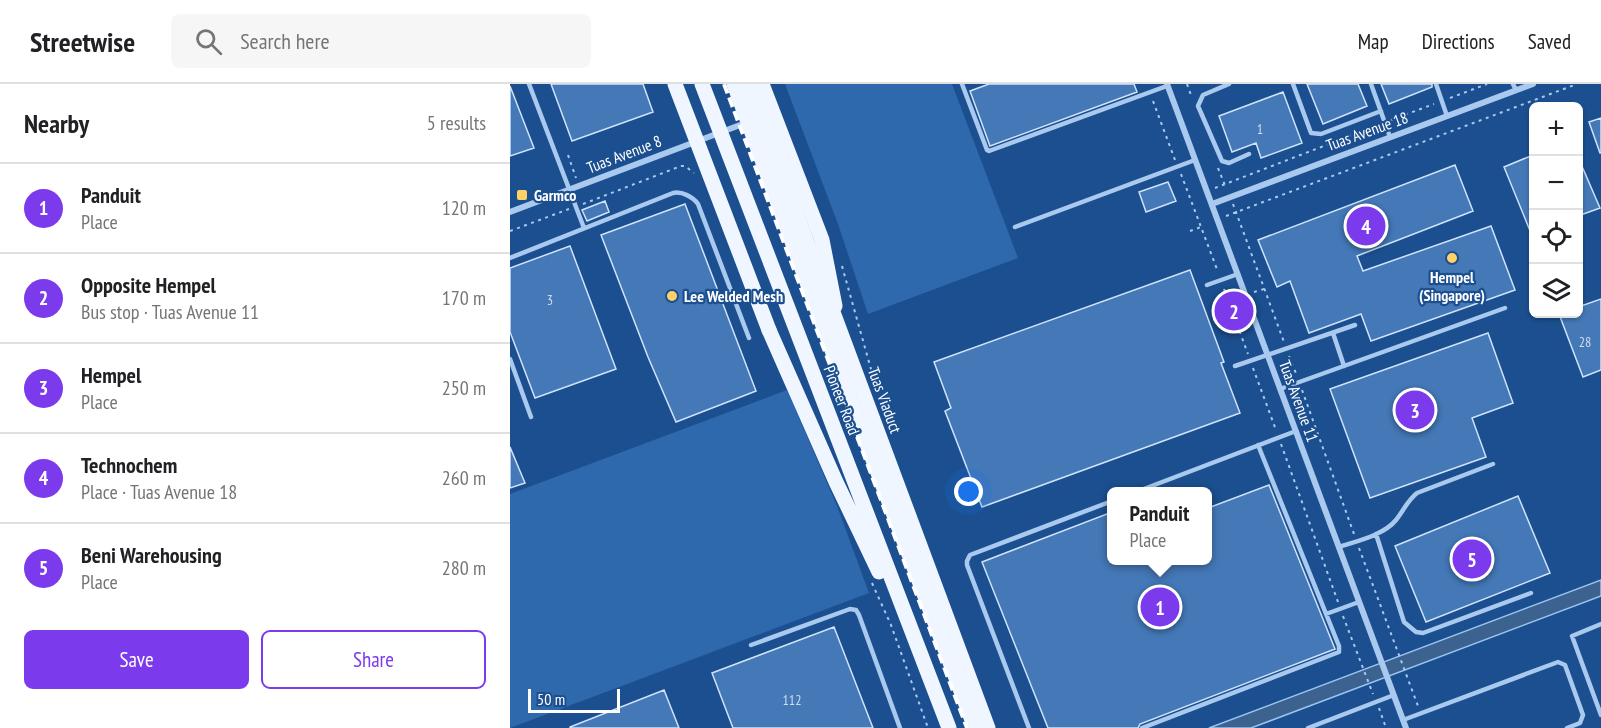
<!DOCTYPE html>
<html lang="en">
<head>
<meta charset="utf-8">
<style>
  body { margin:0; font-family:"PT Sans Narrow",sans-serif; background:#f6f6f6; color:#202124 }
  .controls { position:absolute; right:18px; top:18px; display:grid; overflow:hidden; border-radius:9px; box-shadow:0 2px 4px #0004 }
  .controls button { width:54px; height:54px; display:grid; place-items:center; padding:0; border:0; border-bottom:2px solid #e0e0e0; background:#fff; color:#202124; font:30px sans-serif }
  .scale { position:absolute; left:18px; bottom:15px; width:92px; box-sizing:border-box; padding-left:6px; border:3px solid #fff; border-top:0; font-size:16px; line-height:21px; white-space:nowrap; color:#fff; -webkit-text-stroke:4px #1b4f8f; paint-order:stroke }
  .you { position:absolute; left:459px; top:408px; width:21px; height:21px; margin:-15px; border:4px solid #fff; border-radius:50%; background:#1a73e8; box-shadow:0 0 0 9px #1a73e833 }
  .badge { display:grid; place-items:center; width:39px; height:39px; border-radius:50%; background:#7c3aed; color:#fff; font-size:20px; font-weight:700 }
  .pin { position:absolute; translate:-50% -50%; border:3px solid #fff; box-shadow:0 2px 6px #0006 }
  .popup { position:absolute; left:597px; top:403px; width:105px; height:78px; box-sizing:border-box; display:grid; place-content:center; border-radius:9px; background:#fff; filter:drop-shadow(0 2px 4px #0005); font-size:20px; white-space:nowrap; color:#757577 }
  .popup b { font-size:22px; color:#202124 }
  .popup::after { content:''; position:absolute; left:50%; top:100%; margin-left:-12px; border:12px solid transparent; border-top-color:#fff }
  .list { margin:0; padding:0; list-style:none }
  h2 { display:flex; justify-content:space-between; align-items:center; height:78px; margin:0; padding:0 24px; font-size:26px }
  h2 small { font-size:20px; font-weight:400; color:#757577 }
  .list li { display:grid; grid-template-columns:39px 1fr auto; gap:18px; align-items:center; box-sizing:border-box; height:90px; padding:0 24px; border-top:2px solid #e0e0e0 }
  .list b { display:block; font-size:22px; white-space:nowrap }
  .list p { margin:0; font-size:20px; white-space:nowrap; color:#757577 }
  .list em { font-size:20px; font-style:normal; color:#757577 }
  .actions { display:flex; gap:12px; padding:18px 24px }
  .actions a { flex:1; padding:14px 0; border:2px solid #7c3aed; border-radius:9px; text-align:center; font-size:21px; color:#7c3aed }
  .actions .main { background:#7c3aed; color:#fff }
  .icon { flex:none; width:33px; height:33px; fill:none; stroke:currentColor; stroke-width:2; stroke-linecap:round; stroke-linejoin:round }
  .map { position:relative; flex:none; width:1091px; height:644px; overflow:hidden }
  header { display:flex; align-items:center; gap:36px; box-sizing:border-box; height:84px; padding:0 30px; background:#fff; border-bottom:2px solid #e0e0e0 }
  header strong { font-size:28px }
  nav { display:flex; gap:33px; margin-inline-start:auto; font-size:21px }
  .search { width:420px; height:54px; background:#f6f6f6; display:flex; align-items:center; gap:15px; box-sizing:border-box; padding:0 21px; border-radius:9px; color:#757577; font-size:22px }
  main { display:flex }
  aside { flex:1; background:#fff }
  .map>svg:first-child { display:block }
  .green { fill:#2e69ad }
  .water { fill:#3c6290; stroke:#9cc4f0; stroke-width:1.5 }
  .building { fill:#4478b7; stroke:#cfe3fa; stroke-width:1.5 }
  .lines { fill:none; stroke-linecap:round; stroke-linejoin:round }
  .path { stroke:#a9c9ee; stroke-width:2; stroke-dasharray:3 4.5; stroke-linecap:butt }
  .lane { stroke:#a9c9ee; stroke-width:4.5 }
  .street { stroke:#a9c9ee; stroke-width:6 }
  .primary { stroke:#f0f6ff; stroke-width:15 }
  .rail { stroke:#fff; stroke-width:4; stroke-dasharray:10 4.5; stroke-linecap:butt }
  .primary-bridge { stroke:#f0f6ff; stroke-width:15 }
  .poi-dot { fill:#ffd166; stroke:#1b4f8f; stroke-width:2 }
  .labels { text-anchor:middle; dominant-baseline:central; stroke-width:4.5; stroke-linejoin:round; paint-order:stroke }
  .number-label { font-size:14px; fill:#d0dded }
  .street-label { font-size:16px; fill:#fff; stroke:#1b4f8f }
  .poi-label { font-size:16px; font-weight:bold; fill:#fff; stroke:#1b4f8f; text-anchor:start }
</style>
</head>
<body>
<header>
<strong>Streetwise</strong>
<div class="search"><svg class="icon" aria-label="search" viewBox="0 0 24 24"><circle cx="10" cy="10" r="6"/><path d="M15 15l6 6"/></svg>Search here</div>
<nav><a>Map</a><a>Directions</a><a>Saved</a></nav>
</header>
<main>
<aside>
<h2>Nearby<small>5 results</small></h2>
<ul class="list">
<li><span class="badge">1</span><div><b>Panduit</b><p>Place</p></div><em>120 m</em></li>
<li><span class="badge">2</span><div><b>Opposite Hempel</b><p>Bus stop · Tuas Avenue 11</p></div><em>170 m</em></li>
<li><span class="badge">3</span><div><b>Hempel</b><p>Place</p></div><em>250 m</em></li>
<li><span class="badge">4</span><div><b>Technochem</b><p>Place · Tuas Avenue 18</p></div><em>260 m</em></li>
<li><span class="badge">5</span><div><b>Beni Warehousing</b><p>Place</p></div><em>280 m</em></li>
</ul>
<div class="actions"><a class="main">Save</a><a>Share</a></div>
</aside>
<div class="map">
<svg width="1091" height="644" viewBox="0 0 1091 644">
  <rect width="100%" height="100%" fill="#1b4f8f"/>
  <path class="green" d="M 275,0 L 442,0 L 508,174 L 358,230 L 328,140 Z
    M 277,306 L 327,422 L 359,509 L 0,644 L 0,410 Z"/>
  <path class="water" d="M 1091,496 L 1091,512 L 741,644 L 699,644 Z"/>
  <path class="building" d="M 41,0 L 133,0 L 143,28 L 62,57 Z
    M 479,0 L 624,0 L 627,8 L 480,62 L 460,7 Z
    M 797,0 L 848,0 L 857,22 L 813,40 Z
    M 871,0 L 922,0 L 922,3 L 879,20 Z
    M 0,2 L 24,64 L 0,72 Z
    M 773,8 L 792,59 L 751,74 L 746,59 L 722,68 L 709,32 Z
    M 1091,34 L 1091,69 L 1090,69 L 1079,38 Z
    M 1023,71 L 1023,154 L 994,83 Z
    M 1068,73 L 1090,124 L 1068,132 Z
    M 945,81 L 963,127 L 847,172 L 853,187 L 981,142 L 1005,206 L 861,257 L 851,230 L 799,249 L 780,197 L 767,203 L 748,156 Z
    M 658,98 L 666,117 L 636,128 L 629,108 Z
    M 95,117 L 99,128 L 77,137 L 72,126 Z
    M 175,120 L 246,307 L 166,338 L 138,273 L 91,151 Z
    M 60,162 L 106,285 L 25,314 L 0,248 L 0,184 Z
    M 680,186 L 714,278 L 711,279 L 730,329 L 472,423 L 435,327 L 441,324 L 424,278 Z
    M 1091,215 L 1091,286 L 1073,293 L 1049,230 L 1068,230 L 1068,223 Z
    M 978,249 L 1003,319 L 962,334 L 976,373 L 860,414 L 820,305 Z
    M 0,363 L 15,399 L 0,404 Z
    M 759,401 L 825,565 L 630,640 L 628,644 L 538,644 L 472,478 L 602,428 L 602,477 L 698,477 L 698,424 Z
    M 1008,412 L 1040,489 L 916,538 L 885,462 Z
    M 324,543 L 363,644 L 223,644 L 202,589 Z
    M 154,606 L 169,644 L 60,644 L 60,643 Z"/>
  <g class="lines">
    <path class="path" d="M 677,0 L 682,14
      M 940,14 L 977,0
      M 643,17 L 665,76
      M 881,36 L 924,20
      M 58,71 L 66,94
      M 708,84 L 716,104
      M 671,90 L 708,188
      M 705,104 L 868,41
      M 73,120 L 171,82 L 175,82 L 184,89
      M 723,120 L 774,258
      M 716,132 L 1067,0
      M 0,147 L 59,125
      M 680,147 L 691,143
      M 332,182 L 366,303
      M 714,205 L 738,270
      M 744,208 L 754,205
      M 715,247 L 727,243
      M 779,272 L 787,292
      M 743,284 L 766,346
      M 792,306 L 844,450
      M 771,360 L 828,518
      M 849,464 L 908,622
      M 362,499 L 381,541 L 418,644
      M 833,532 L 863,610
      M 869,624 L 876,644"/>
    <path class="lane" d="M 19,0 L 74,144
      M 452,0 L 477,66 L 479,67 L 657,2
      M 719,0 L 693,11 L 688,22 L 712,77 L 719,79 L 739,70
      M 783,0 L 801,49 L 811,50 L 871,27
      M 861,0 L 880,53
      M 926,0 L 937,32
      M 1003,0 L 1006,6
      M 505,143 L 685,76
      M 0,174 L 163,109 C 172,107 183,113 188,120 L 239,254
      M 697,201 L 728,190
      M 823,249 L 834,282
      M 0,275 L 21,333
      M 725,282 L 845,241
      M 770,305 L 995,224
      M 626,408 L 786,347
      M 866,450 L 894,538 L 906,548 L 913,549 L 1021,509
      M 829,463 C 847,457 874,451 886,436 C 894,426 897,417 907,409 L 983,380
      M 816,530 L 849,518
      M 1091,540 L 1062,552 L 1091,631
      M 241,561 L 340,525 L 346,526 L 349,531 L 390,644
      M 893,636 L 1048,578 L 1055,581 L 1073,631 L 1070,639 L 1057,644
      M 519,644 L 457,481 L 457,477 L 460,471 L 602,417
      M 632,644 L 829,568 L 829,562 L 748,361
      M 798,644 L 884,611"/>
    <path class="street" d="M 657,0 L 896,644
      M 702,120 L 1023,0
      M 0,128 L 238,38"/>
    <path class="primary" d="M 192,0 L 439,644
      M 224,0 L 341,318 L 465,644
      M 252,0 L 312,156 L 325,222
      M 259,246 L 326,398 L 369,488"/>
    <path class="rail" d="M 214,0 L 457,644"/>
    <path class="primary-bridge" d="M 165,0 L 259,246
      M 238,0 L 478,644"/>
  </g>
  <g class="poi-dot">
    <rect x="6" y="105" width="12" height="12" rx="3"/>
    <circle cx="942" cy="174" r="6"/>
    <circle cx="162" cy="212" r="6"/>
  </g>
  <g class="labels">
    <g class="number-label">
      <text x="750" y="45">1</text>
      <text x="40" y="216">3</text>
      <text x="1075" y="258">28</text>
      <text x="282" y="616">112</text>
    </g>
    <g class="street-label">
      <text transform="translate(857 47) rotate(-20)">Tuas Avenue 18</text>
      <text transform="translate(114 70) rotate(-21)">Tuas Avenue 8</text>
      <text transform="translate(332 316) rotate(69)">Pioneer Road</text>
      <text transform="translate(375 316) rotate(70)">Tuas Viaduct</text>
      <text transform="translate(789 317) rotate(70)">Tuas Avenue 11</text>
    </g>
    <g class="poi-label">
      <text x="24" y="111">Garmco</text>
      <text x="942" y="193" text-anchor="middle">Hempel<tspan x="942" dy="18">(Singapore)</tspan></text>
      <text x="174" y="212">Lee Welded Mesh</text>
    </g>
  </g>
</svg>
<div class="controls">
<button>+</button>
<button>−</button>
<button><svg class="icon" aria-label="locate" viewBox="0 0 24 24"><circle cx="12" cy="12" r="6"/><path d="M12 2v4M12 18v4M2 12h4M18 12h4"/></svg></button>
<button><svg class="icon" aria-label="layers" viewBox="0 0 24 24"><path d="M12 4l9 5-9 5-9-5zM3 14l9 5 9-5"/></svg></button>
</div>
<div class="scale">50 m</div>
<div class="you"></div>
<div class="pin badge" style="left:650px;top:523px">1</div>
<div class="popup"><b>Panduit</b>Place</div>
<div class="pin badge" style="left:724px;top:227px">2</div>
<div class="pin badge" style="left:905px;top:326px">3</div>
<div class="pin badge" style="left:856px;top:142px">4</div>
<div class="pin badge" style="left:962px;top:475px">5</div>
</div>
</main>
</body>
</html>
